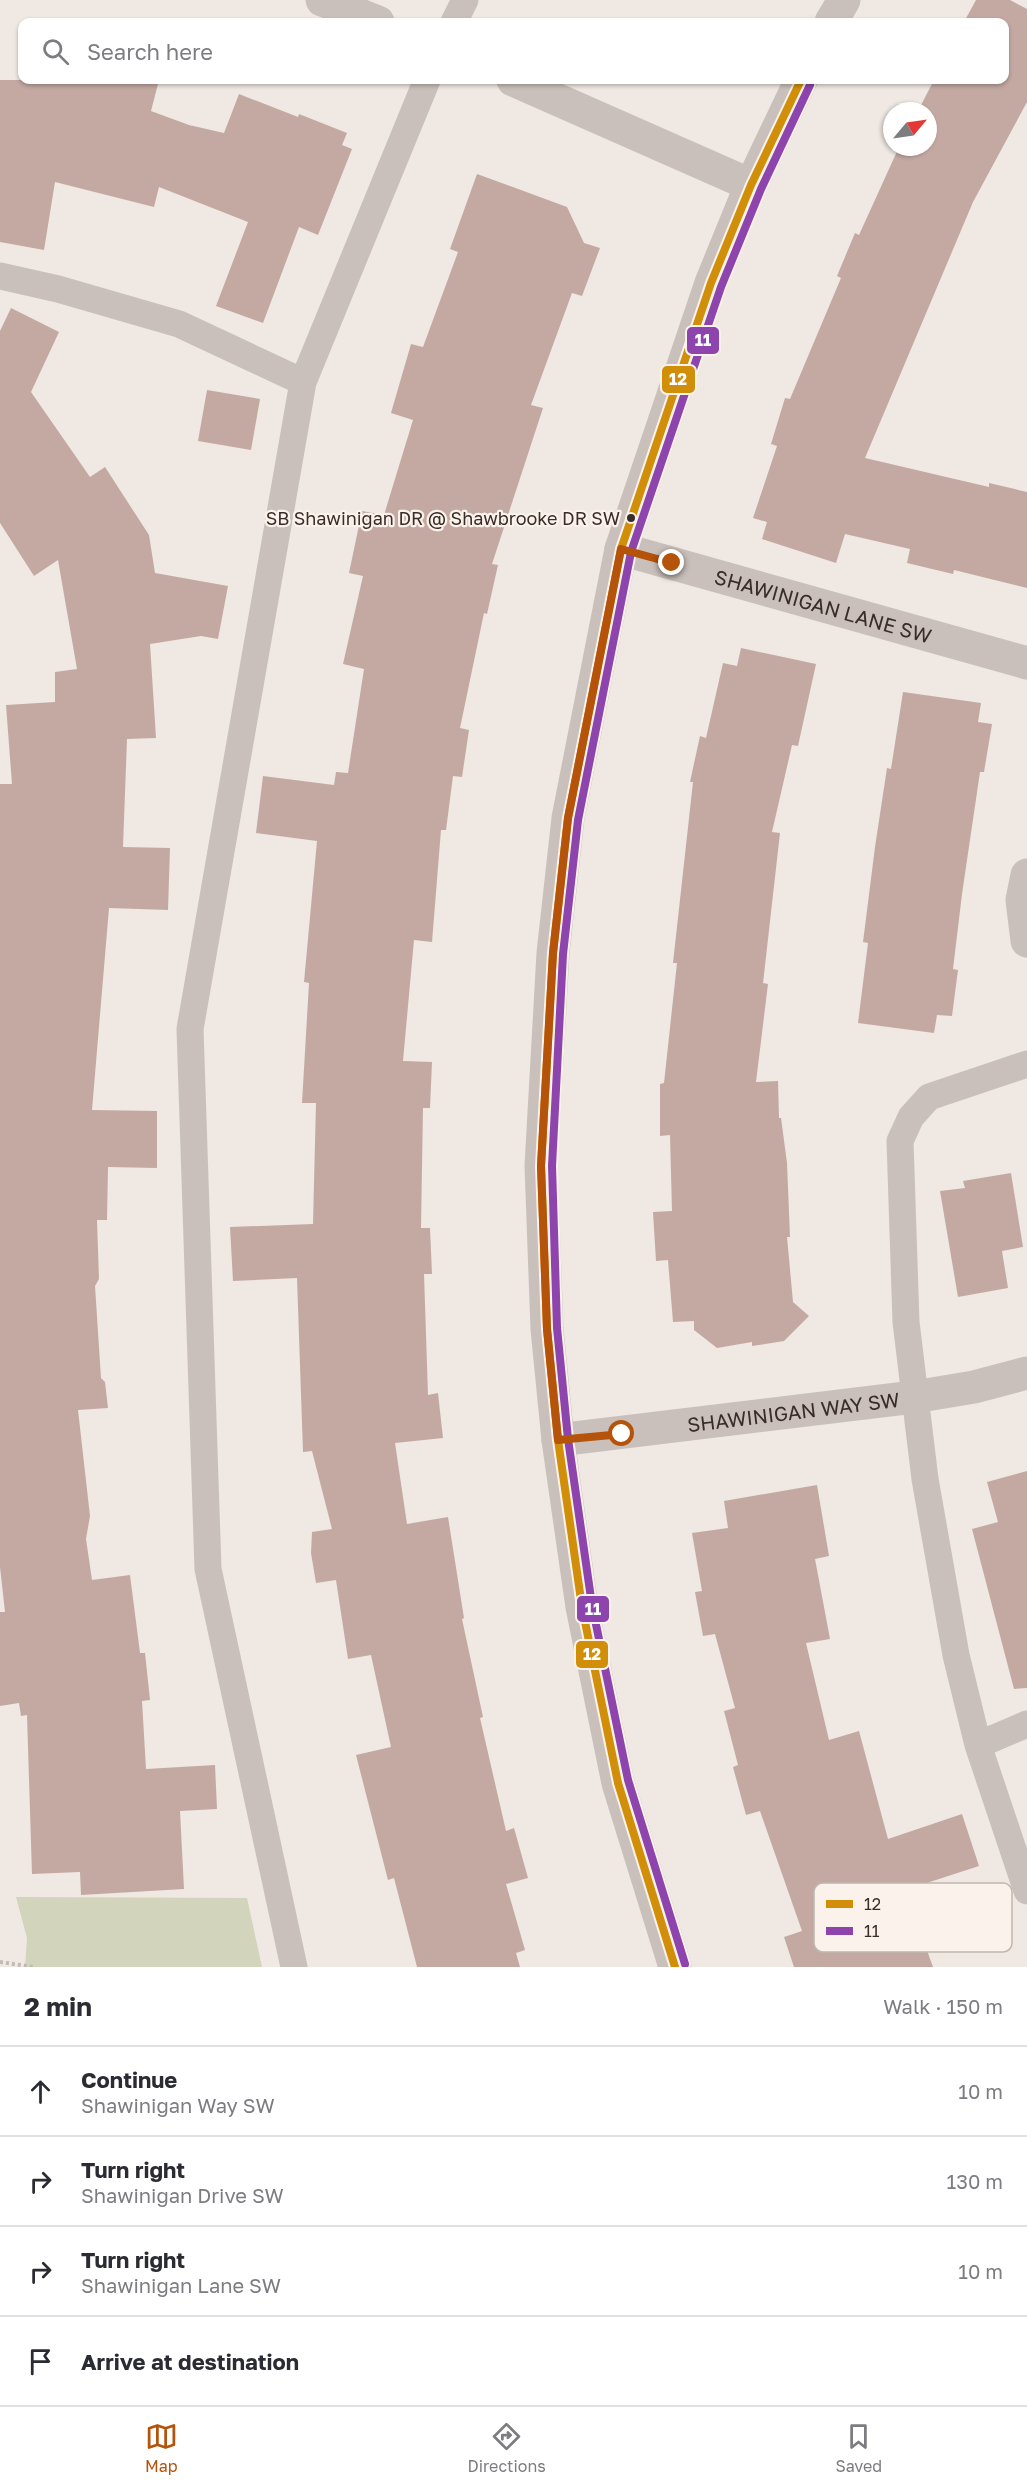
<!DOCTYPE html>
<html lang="en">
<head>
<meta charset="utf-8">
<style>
  body { margin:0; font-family:"Golos Text",sans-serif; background:#f7f7f7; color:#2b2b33 }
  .compass { position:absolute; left:883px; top:102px; width:54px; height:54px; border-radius:50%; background:#fff; box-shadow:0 2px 4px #0004; rotate:61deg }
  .stop { position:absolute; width:18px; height:18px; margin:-14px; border:4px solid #b45309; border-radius:50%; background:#fff }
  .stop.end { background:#b45309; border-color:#fff; box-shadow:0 2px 6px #0008 }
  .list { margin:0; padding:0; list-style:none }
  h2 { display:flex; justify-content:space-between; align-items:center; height:78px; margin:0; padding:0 24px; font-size:26px }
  h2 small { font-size:20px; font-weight:400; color:#7c7c81 }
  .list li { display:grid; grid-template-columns:39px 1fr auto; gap:18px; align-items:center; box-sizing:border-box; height:90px; padding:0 24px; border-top:2px solid #e1e1e2 }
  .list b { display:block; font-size:22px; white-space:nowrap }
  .list p { margin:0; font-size:20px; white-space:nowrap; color:#7c7c81 }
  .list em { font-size:20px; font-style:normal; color:#7c7c81 }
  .icon { flex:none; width:33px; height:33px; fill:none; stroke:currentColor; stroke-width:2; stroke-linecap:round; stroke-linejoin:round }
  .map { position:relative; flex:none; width:1027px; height:1967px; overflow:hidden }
  .search { position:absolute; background:#fff; box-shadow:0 2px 4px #0004; left:18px; right:18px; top:18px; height:66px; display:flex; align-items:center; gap:15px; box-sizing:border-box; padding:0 21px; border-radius:12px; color:#7c7c81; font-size:22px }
  .sheet { height:438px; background:#fff }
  nav { display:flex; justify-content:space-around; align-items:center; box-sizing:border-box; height:84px; border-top:2px solid #e1e1e2; background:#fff; font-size:16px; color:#7c7c81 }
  nav a { display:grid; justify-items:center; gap:3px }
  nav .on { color:#b45309 }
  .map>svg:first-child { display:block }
  .green { fill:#d2d5bc }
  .building { fill:#c4a9a3 }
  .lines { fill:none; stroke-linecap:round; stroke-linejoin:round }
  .path { stroke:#c1b9b4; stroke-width:4; stroke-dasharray:3 3; stroke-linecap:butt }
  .service { stroke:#c9c0bb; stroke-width:27 }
  .minor { stroke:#c9c0bb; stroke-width:33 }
  .tertiary { stroke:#c9c0bb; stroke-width:33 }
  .bus-1-casing { stroke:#fbf2eb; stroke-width:12 }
  .bus-2-casing { stroke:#fbf2eb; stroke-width:12 }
  .bus-1 { stroke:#d18e08; stroke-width:8 }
  .bus-2 { stroke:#8e44ad; stroke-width:8 }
  .route { stroke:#b45309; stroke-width:8 }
  .bus-dot { fill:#3a2d29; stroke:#fbf2eb; stroke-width:2 }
  .labels { text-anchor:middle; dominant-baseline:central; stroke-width:4.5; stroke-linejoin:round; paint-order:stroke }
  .bus-label { font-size:18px; fill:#3a2d29; stroke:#fbf2eb; text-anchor:end }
  .street-label { font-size:20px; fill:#3a2d29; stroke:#fbf2eb }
  .key { fill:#fbf2eb; stroke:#c1b7b1; stroke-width:1.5 }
  .key-label { font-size:16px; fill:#3a2d29 }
  .line-badge { stroke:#fbf2eb; stroke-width:2 }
  .badge-label { font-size:16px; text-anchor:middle; font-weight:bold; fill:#fff }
</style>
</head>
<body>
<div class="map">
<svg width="1027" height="1967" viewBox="0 0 1027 1967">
  <rect width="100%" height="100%" fill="#efe8e3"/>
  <path class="green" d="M 16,1897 L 247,1898 L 262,1967 L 25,1967 L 27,1938 Z"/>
  <path class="building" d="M 976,0 L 1010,0 L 1027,9 L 1027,102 L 973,202 L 865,458 L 989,487 L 989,483 L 1027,492 L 1027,588 L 954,570 L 953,574 L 907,563 L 910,549 L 845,534 L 836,563 L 762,539 L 767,522 L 753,518 L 777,446 L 771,444 L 785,398 L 790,399 L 841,278 L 837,276 L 855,233 L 859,235 L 899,147 L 928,147 L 928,111 L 918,111 L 934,80 L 1005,80 L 1005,22 L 964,22 Z
    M 0,80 L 159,80 L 151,111 L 189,125 L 224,133 L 239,94 L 298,117 L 299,114 L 347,133 L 342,145 L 352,149 L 318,235 L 299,227 L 263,323 L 216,306 L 248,222 L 159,187 L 154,207 L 55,182 L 44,250 L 0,242 Z
    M 477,174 L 567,207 L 584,243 L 600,248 L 582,296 L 572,293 L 531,405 L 543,408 L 492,564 L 498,565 L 487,614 L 484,613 L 460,728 L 469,730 L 462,777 L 453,776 L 446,830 L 441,830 L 432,942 L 414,940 L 403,1061 L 432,1062 L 430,1108 L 423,1108 L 421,1228 L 430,1228 L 432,1274 L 424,1274 L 428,1395 L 438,1393 L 443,1438 L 395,1443 L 407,1524 L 448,1517 L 464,1618 L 462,1619 L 483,1717 L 480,1718 L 506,1831 L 514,1828 L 528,1878 L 506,1884 L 525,1950 L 516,1953 L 520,1967 L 417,1967 L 394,1878 L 388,1880 L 356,1755 L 391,1747 L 371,1655 L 348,1659 L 336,1580 L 316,1583 L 311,1553 L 312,1532 L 332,1529 L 312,1451 L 303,1452 L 297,1278 L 233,1281 L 230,1227 L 313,1224 L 316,1103 L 302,1103 L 309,983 L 304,982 L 317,841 L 256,833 L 263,776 L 334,785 L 336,772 L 348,773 L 364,669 L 343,664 L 363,576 L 349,573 L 362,511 L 384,515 L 413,420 L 391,413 L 411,344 L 423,347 L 458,252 L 450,249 Z
    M 11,308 L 59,332 L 31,392 L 90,477 L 105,467 L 149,535 L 155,573 L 228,586 L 218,639 L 201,636 L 150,644 L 156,738 L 127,739 L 123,847 L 170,848 L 168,910 L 109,908 L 92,1110 L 157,1111 L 157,1168 L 108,1167 L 107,1220 L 97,1220 L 99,1279 L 95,1286 L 101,1378 L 105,1382 L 108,1408 L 78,1410 L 90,1516 L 86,1539 L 92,1580 L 130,1575 L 140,1653 L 145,1653 L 150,1700 L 142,1701 L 146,1769 L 215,1765 L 217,1809 L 180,1811 L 184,1889 L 81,1895 L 80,1872 L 32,1874 L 27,1715 L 21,1716 L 19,1703 L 0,1706 L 0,1612 L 5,1612 L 0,1567 L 0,784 L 12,784 L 6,705 L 55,702 L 55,672 L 77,669 L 58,560 L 34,576 L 0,523 L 0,331 Z
    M 207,390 L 260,399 L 251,450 L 198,441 Z
    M 741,648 L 816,664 L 798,746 L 792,745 L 772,832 L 780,833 L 763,983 L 768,984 L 756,1082 L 778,1081 L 779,1118 L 781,1118 L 787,1163 L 790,1237 L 787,1237 L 793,1302 L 809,1316 L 784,1341 L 752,1346 L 752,1342 L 717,1348 L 694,1330 L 694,1321 L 673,1322 L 668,1260 L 656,1261 L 653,1212 L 672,1211 L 670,1135 L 660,1136 L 660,1084 L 664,1083 L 677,963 L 673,963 L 693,782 L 690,782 L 700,736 L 706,738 L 723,663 L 737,666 Z
    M 903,692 L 981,703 L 978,722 L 992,724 L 984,772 L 980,772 L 962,894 L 953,969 L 958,970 L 952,1016 L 937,1015 L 934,1033 L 858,1023 L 868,943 L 863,942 L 875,847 L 887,768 L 891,769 Z
    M 1011,1173 L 1023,1247 L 1002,1251 L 1008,1288 L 958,1297 L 940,1191 L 965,1188 L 963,1181 Z
    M 1027,1471 L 1027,1688 L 1014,1689 L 972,1529 L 998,1522 L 987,1482 Z
    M 817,1485 L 829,1556 L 815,1559 L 830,1639 L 806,1643 L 829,1740 L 859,1731 L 888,1839 L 962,1814 L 979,1866 L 905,1890 L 933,1967 L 794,1967 L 784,1937 L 802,1931 L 760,1811 L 746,1815 L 733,1767 L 738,1765 L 724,1711 L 735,1708 L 715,1634 L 703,1636 L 695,1592 L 702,1591 L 692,1533 L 728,1528 L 724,1501 Z"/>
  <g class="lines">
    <path class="path" d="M 0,1962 L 34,1967"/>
    <path class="service" d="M 454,22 L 465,0
      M 0,276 L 58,289 L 179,324 L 303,382
      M 1027,1064 L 929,1097 L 911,1117 L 900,1141 L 906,1322 L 925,1479 L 956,1655 L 978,1745 L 1027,1891
      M 978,1745 L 1027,1724
      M 294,1967 L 208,1569 L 190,1029 L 303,382 L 427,80"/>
    <g class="minor">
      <path d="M 322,0 L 378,22"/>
      <path d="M 513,80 L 751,185"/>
      <path id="s1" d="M 621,549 L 1027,663"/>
      <path d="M 1027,875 L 1022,900 L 1027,941"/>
      <path id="s2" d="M 558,1440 L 914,1397 L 974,1387 L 1027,1373"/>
    </g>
    <path class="tertiary" d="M 831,22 L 844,0
      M 675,1967 L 618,1783 L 582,1607 L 558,1440 L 547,1329 L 541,1166 L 553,953 L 568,818 L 621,549 L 711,283 L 751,185 L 801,80"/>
    <g class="bus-1-casing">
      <path id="bus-1" d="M 675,1967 L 618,1783 L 582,1607 L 558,1440 L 547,1329 L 541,1166 L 553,953 L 568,818 L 621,549 L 711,283 L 751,185 L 801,80"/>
    </g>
    <g class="bus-2-casing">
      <path id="bus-2" d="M 685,1964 L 628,1780 L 592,1605 L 568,1439 L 557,1328 L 552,1166 L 563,954 L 578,820 L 631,552 L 721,287 L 761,189 L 810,85"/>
    </g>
    <use href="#bus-1" class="bus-1"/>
    <use href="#bus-2" class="bus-2"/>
  </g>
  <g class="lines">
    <path class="route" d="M 622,1434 L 558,1440 L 547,1329 L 541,1166 L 553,953 L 568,818 L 621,549 L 672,563"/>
  </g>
  <circle class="bus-dot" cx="631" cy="518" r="5"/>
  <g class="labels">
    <g class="bus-label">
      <text x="620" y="518">SB Shawinigan DR @ Shawbrooke DR SW</text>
    </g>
    <g class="street-label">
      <text stroke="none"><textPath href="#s1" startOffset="210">SHAWINIGAN LANE SW</textPath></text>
      <text stroke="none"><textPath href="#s2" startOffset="237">SHAWINIGAN WAY SW</textPath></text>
    </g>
  </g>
  <rect x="814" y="1883" width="198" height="69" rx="9" class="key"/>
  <rect x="826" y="1900" width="27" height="8" fill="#d18e08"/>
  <rect x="826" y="1927" width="27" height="8" fill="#8e44ad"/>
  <g class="key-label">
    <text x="864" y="1910">12</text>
    <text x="864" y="1937">11</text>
  </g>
  <g class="line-badge">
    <rect x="686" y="326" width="34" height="29" rx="6" fill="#8e44ad"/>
    <rect x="661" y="365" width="35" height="29" rx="6" fill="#d18e08"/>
    <rect x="576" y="1595" width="34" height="28" rx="6" fill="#8e44ad"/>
    <rect x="575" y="1640" width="34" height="29" rx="6" fill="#d18e08"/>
  </g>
  <g class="badge-label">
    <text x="703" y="346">11</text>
    <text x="678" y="385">12</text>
    <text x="593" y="1615">11</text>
    <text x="592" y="1660">12</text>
  </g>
</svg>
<svg class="compass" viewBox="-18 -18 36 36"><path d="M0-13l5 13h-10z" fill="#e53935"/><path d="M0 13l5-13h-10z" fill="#7c7c81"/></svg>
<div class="stop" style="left:622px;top:1434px"></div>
<div class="stop end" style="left:672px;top:563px"></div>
<div class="search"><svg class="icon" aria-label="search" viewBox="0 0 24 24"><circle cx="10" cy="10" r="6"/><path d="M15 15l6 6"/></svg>Search here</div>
</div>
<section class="sheet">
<h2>2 min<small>Walk · 150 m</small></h2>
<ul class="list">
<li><svg class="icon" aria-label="ahead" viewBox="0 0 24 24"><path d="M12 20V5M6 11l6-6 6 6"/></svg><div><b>Continue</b><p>Shawinigan Way SW</p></div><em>10 m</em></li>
<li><svg class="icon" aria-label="right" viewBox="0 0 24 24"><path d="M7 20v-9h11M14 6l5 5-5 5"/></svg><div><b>Turn right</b><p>Shawinigan Drive SW</p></div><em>130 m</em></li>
<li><svg class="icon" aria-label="right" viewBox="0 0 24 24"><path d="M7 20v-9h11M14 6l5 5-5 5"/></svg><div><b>Turn right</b><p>Shawinigan Lane SW</p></div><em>10 m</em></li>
<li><svg class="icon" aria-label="arrive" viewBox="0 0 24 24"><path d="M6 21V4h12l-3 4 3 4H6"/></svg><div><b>Arrive at destination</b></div></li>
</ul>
</section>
<nav>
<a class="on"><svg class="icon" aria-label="map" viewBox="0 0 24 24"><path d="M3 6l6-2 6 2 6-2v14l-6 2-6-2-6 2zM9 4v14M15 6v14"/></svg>Map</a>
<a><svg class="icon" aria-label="directions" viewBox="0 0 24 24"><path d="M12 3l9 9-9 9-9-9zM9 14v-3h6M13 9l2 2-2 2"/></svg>Directions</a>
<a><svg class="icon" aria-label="saved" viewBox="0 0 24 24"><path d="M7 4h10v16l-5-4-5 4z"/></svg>Saved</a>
</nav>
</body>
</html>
